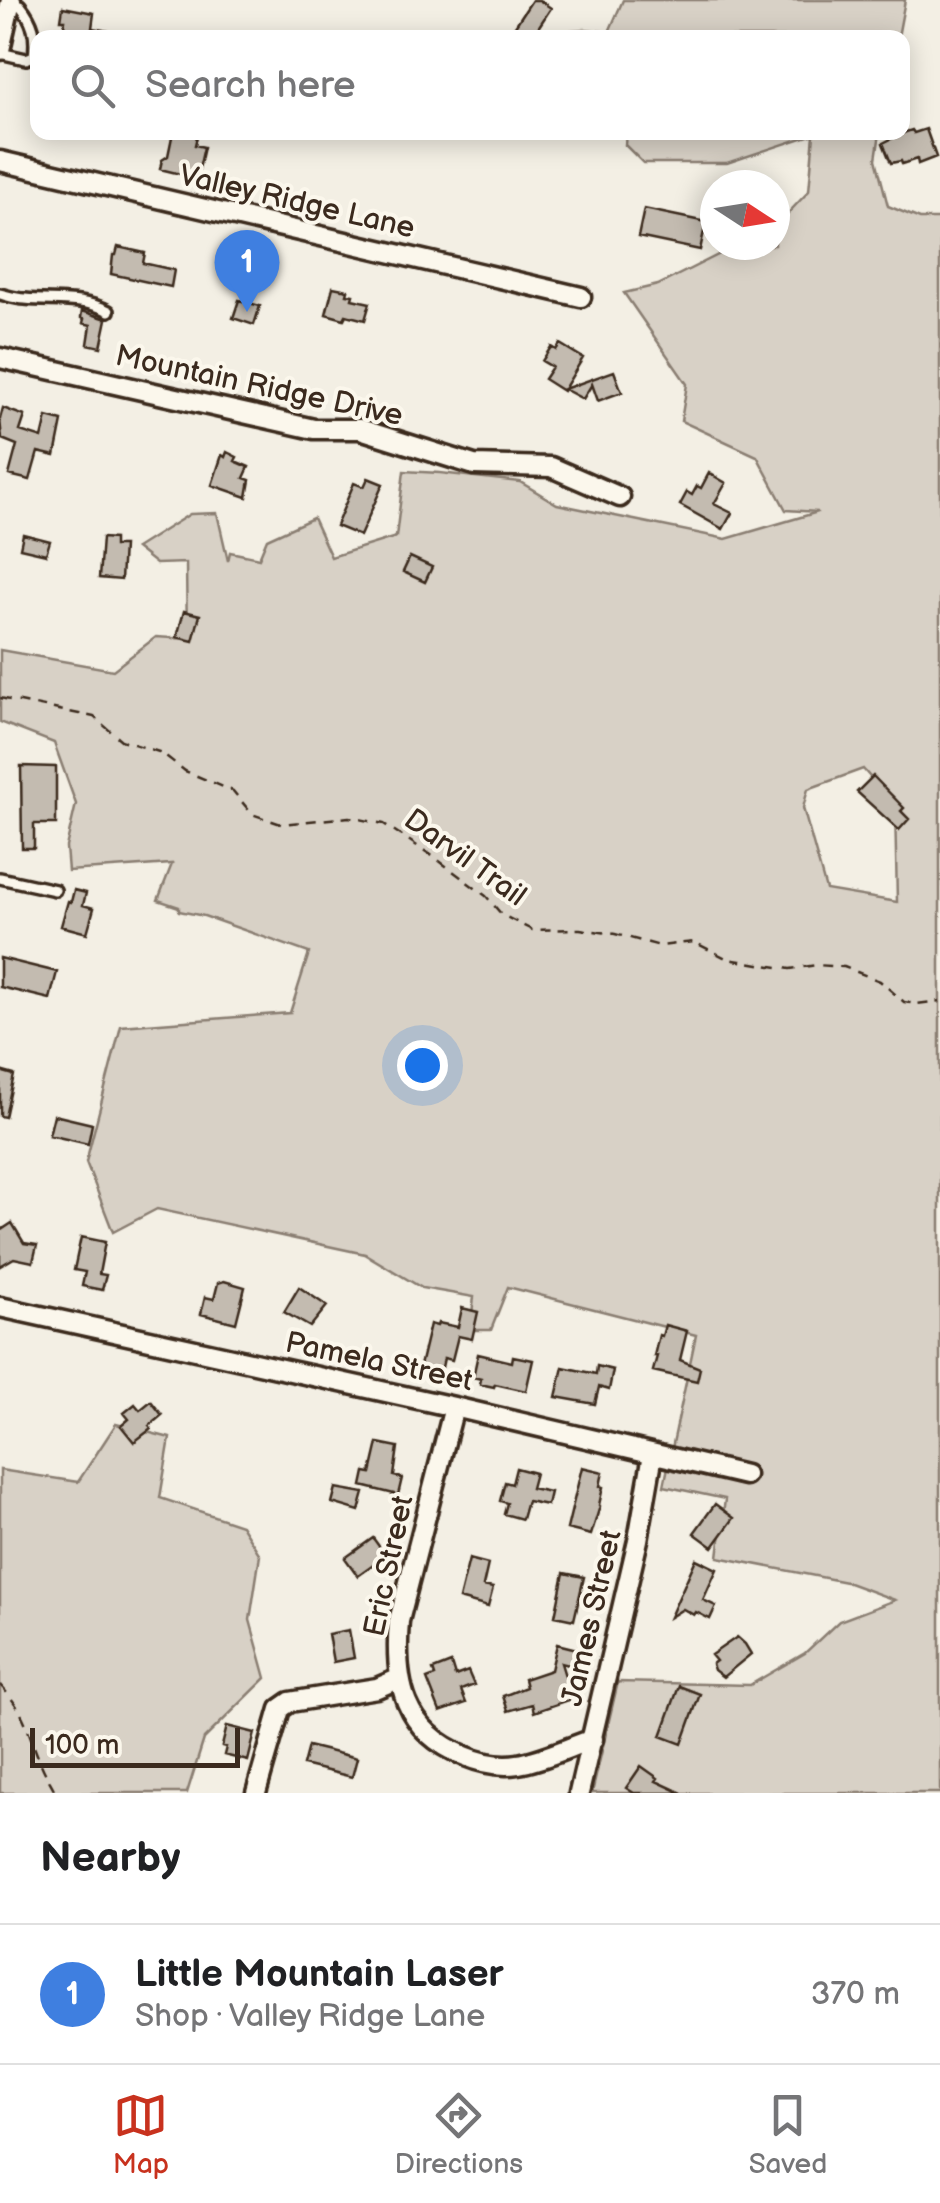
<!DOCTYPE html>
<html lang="en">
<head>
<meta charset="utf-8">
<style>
  body { margin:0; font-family:"Balsamiq Sans",sans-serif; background:#f2f2f2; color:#202124 }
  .compass { position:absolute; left:700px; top:170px; width:90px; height:90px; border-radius:50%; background:#fff; box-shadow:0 5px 25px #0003; rotate:102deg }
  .scale { position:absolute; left:30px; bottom:25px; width:210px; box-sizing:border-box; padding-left:10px; border:5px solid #3b2a1e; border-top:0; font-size:28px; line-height:35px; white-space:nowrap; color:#3b2a1e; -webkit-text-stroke:8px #fbf7ec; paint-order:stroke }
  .you { position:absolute; left:422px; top:1065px; width:35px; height:35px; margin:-25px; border:8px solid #fff; border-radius:50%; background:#1a73e8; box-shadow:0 0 0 15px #1a73e833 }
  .badge { display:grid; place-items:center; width:65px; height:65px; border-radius:50%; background:#c8321e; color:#fff; font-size:32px; font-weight:700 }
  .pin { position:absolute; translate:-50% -82px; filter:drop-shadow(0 2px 5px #0008) }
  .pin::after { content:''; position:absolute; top:52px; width:35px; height:30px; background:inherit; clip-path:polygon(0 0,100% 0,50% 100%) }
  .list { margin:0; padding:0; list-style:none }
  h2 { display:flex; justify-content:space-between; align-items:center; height:130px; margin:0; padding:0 40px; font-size:42px }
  h2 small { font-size:32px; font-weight:400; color:#757577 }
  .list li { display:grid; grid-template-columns:65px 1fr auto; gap:30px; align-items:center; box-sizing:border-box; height:140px; padding:0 40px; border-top:2px solid #e0e0e0 }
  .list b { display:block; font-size:38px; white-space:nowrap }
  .list p { margin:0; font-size:32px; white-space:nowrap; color:#757577 }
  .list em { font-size:32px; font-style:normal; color:#757577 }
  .icon { flex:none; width:55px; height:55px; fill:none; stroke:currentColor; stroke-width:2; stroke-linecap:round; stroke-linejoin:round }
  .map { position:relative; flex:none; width:940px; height:1793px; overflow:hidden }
  .search { position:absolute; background:#fff; box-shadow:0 5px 25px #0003; left:30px; right:30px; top:30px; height:110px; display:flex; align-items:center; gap:25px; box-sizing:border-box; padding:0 35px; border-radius:20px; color:#757577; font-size:38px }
  .sheet { height:270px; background:#fff }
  nav { display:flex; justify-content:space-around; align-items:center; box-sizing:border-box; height:140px; border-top:2px solid #e0e0e0; background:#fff; font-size:28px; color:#757577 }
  nav a { display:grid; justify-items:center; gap:5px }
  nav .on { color:#c8321e }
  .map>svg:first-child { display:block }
  .green { fill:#d8d1c6; stroke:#8a7e72; stroke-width:2.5; fill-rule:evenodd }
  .building { fill:#c3bbb0; stroke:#3b2a1e; stroke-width:2.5 }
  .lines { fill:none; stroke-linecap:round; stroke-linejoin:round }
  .service-casing { stroke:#3b2a1e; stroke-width:16 }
  .minor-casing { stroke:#3b2a1e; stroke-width:25 }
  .path { stroke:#3b2a1e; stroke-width:2.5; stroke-dasharray:10 8; stroke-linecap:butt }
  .service { stroke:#fbf7ec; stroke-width:9 }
  .minor { stroke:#fbf7ec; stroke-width:18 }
  .labels { text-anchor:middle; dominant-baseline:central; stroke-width:8; stroke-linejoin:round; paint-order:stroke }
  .street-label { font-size:30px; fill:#3b2a1e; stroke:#fbf7ec }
</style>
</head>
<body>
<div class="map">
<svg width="940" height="1793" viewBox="0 0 940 1793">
  <rect width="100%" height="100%" fill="#f3efe4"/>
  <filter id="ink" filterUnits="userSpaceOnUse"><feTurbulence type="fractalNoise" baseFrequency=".01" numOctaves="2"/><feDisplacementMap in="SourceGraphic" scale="20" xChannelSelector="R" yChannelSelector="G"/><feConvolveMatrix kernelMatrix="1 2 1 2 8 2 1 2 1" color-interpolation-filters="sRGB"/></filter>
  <g filter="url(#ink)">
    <path class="green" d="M 623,0 L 905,0 L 898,37 L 560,37 L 561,31 L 585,29 L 609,32 Z
      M 626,133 L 880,133 L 876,159 L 888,206 L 920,219 L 940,219 L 940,1793 L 592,1793 L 618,1682 L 750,1685 L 805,1653 L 839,1621 L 895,1600 L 846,1582 L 718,1557 L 725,1499 L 664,1486 L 696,1335 L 508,1287 L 491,1330 L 470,1330 L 474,1297 L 422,1288 L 365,1254 L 157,1209 L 113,1232 L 86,1162 L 121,1026 L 290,1013 L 309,953 L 204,916 L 179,911 L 179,907 L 158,900 L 172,864 L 68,871 L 66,847 L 76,804 L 54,743 L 0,722 L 0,650 L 113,670 L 156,637 L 187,639 L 186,563 L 156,564 L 136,548 L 190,514 L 217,513 L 228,561 L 230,552 L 259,558 L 267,539 L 313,518 L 331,557 L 396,537 L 404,471 L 440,473 L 520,482 L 557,504 L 726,539 L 818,512 L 786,510 L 757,456 L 681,421 L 687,384 L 624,293 L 658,285 L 738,245 L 775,245 L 775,227 L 809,191 L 814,134 L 727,163 L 643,163 L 625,145 ZM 863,769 L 895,806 L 897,902 L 826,890 L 803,808 L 808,789 Z
      M 116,1424 L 170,1438 L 160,1498 L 241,1525 L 260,1555 L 250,1620 L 266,1678 L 204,1739 L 187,1793 L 0,1793 L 0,1470 L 78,1482 Z"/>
    <path class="building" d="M 532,0 L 539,0 L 551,8 L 532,37 L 515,26 Z
      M 63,7 L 94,13 L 92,28 L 114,32 L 113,38 L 62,38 L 65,20 L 61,20 Z
      M 926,129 L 936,157 L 918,164 L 917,159 L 902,164 L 901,161 L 891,163 L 883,143 L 903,133 L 912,130 L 914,133 Z
      M 173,132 L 198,132 L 195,145 L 204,147 L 197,178 L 160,169 L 162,160 L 168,156 Z
      M 644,209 L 706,222 L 700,250 L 638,237 Z
      M 118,247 L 145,253 L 143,263 L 174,270 L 171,287 L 111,274 L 113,255 L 116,255 Z
      M 333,287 L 348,290 L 347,294 L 353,295 L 352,299 L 370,303 L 365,320 L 346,315 L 344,319 L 326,314 Z
      M 239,300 L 260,306 L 254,325 L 233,318 Z
      M 82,311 L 107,319 L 101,347 L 88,344 L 91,325 L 83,323 L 84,319 L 81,318 Z
      M 560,344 L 583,358 L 563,391 L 544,379 L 552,367 L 542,361 L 551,347 L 556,350 Z
      M 614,371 L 622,392 L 598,401 L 592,384 L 583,399 L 564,389 Z
      M 3,408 L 25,416 L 20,431 L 42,438 L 47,417 L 62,421 L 55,456 L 38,452 L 30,480 L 9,475 L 17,445 L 2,439 L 0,419 Z
      M 227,452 L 237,457 L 235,461 L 249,467 L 244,478 L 250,480 L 247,497 L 212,485 L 222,455 L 225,457 Z
      M 709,473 L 726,483 L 714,504 L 732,513 L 723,529 L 680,505 L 687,492 L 692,495 L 697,486 L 701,488 Z
      M 368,478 L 383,484 L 360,536 L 336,526 L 354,483 L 364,487 Z
      M 23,534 L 50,541 L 46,554 L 20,548 Z
      M 102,538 L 114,539 L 114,546 L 123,546 L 121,580 L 99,578 Z
      M 410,557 L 432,567 L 425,582 L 403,572 Z
      M 184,611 L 200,615 L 193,641 L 177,637 Z
      M 21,766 L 56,767 L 56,824 L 34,824 L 34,848 L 22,848 Z
      M 873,776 L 904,808 L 901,811 L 909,819 L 899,830 L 857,792 Z
      M 74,890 L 86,893 L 83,905 L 94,908 L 87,933 L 61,926 L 68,901 L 71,902 Z
      M 0,958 L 57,972 L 50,999 L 0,987 Z
      M 0,1071 L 14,1075 L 5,1117 L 0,1116 Z
      M 54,1115 L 92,1124 L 88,1144 L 49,1135 Z
      M 12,1223 L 24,1243 L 37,1245 L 33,1262 L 14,1258 L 0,1266 L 0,1231 Z
      M 81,1237 L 105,1242 L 99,1274 L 106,1275 L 102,1290 L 82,1286 L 85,1272 L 74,1270 Z
      M 224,1281 L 245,1287 L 236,1323 L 201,1314 L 205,1297 L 214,1299 L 218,1283 Z
      M 299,1287 L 327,1306 L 310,1327 L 284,1312 Z
      M 462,1308 L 478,1312 L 472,1339 L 458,1336 L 452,1360 L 444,1358 L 441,1372 L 423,1368 L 420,1366 L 430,1324 L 437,1326 L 438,1323 L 458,1327 Z
      M 665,1325 L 687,1331 L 680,1360 L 700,1368 L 697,1381 L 653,1371 L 657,1356 L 654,1356 L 659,1335 L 662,1336 Z
      M 478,1354 L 512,1362 L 513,1356 L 533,1360 L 526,1391 L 495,1384 L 494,1387 L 480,1384 L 481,1379 L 473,1377 Z
      M 597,1366 L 613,1370 L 609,1390 L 599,1387 L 595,1404 L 556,1397 L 563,1367 L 596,1374 Z
      M 151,1401 L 162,1415 L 149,1426 L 151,1429 L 134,1442 L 121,1426 L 129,1419 L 124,1413 L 135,1404 L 140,1410 Z
      M 378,1443 L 398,1447 L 394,1476 L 402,1478 L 398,1495 L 362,1486 L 365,1472 L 371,1473 Z
      M 582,1467 L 603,1472 L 600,1486 L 603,1487 L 599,1505 L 600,1506 L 591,1535 L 567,1529 Z
      M 516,1468 L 535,1473 L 531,1488 L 550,1492 L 547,1505 L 527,1501 L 522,1519 L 504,1514 L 507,1503 L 500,1501 L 505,1482 L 512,1484 Z
      M 336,1488 L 364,1493 L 359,1511 L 332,1503 Z
      M 715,1504 L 734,1518 L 713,1547 L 694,1533 Z
      M 373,1538 L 386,1556 L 358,1576 L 345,1558 Z
      M 469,1559 L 488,1564 L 483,1586 L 493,1588 L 488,1607 L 459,1599 Z
      M 696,1559 L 717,1569 L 703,1600 L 716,1606 L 710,1619 L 696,1612 L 694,1615 L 683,1609 L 670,1617 Z
      M 564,1573 L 584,1577 L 574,1620 L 555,1616 Z
      M 349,1630 L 354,1658 L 333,1662 L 328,1634 Z
      M 737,1637 L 745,1644 L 751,1654 L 723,1677 L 714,1670 L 712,1664 L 716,1661 L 711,1655 Z
      M 557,1644 L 581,1650 L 577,1667 L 561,1663 L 569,1689 L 567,1692 L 569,1700 L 534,1712 L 532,1704 L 508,1711 L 503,1696 L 526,1687 L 524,1679 L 551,1670 Z
      M 451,1663 L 455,1676 L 468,1671 L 474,1685 L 461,1690 L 466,1703 L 440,1712 L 427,1679 L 435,1676 L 433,1670 Z
      M 679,1686 L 700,1694 L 682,1744 L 661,1736 Z
      M 227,1726 L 255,1733 L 248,1761 L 224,1755 L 226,1747 L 222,1746 Z
      M 308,1746 L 357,1758 L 352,1777 L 303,1765 Z
      M 641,1766 L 658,1778 L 656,1781 L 682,1793 L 634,1793 L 626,1788 Z"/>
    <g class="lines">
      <g class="service-casing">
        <path id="service" d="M 0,53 L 26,59 L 34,56 C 37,35 33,21 20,5 L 10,2
          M 0,294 C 8,296 17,299 25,299 C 55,302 82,297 109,311
          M 0,878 L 55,890"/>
      </g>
      <g class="minor-casing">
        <path id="minor" d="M 0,50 L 11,0
          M 0,161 L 581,297
          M 0,358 L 314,429 L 360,429 L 474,465 L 551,467 L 620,497
          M 0,1307 L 454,1407 L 745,1475
          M 454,1407 L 399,1621 C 394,1683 403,1731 465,1756 C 482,1763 500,1767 518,1764 C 543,1760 569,1747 593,1739
          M 256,1793 L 280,1709 L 290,1702 L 377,1688 L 400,1678
          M 579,1793 L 638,1540 L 653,1454"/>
      </g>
      <path class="path" d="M 0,698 L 94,717 L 121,740 L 162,753 L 185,771 L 233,791 L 252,814 L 281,824 L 349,817 L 384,824 L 434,857 L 486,896 L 502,915 L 532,930 L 580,929 L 615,934 L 660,946 L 694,942 L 728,959 L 790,969 L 816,965 L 844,967 L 880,981 L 904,1002 L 917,1004 L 940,1001
        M 0,1685 C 28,1715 26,1730 41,1764 C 45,1774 51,1783 56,1793"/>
      <use href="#service" class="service"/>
      <use href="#minor" class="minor"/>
    </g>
  </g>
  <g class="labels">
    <g class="street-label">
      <text transform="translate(297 202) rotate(13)">Valley Ridge Lane</text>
      <text transform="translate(259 386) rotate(12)">Mountain Ridge Drive</text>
      <text transform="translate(465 858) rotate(36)">Darvil Trail</text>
      <text transform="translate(379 1362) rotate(12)">Pamela Street</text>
      <text transform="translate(389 1566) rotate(-78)">Eric Street</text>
      <text transform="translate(592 1618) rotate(-77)">James Street</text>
    </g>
  </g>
</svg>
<svg class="compass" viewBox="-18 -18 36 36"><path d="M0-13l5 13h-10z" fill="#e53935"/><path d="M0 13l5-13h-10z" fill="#757577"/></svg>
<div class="scale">100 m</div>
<div class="you"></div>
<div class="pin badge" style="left:247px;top:312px;background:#3f7fe0">1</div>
<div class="search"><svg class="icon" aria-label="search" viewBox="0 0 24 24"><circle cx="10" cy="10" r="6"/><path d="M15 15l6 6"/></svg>Search here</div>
</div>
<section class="sheet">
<h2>Nearby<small></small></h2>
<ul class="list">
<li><span class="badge" style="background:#3f7fe0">1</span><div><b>Little Mountain Laser</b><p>Shop · Valley Ridge Lane</p></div><em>370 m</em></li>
</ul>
</section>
<nav>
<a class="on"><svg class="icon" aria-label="map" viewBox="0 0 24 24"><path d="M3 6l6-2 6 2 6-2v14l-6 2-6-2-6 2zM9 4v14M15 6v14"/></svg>Map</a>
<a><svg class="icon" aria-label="directions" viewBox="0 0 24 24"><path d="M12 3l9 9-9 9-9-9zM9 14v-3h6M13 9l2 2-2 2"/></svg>Directions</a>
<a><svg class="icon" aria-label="saved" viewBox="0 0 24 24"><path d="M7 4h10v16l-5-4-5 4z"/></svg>Saved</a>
</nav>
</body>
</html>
